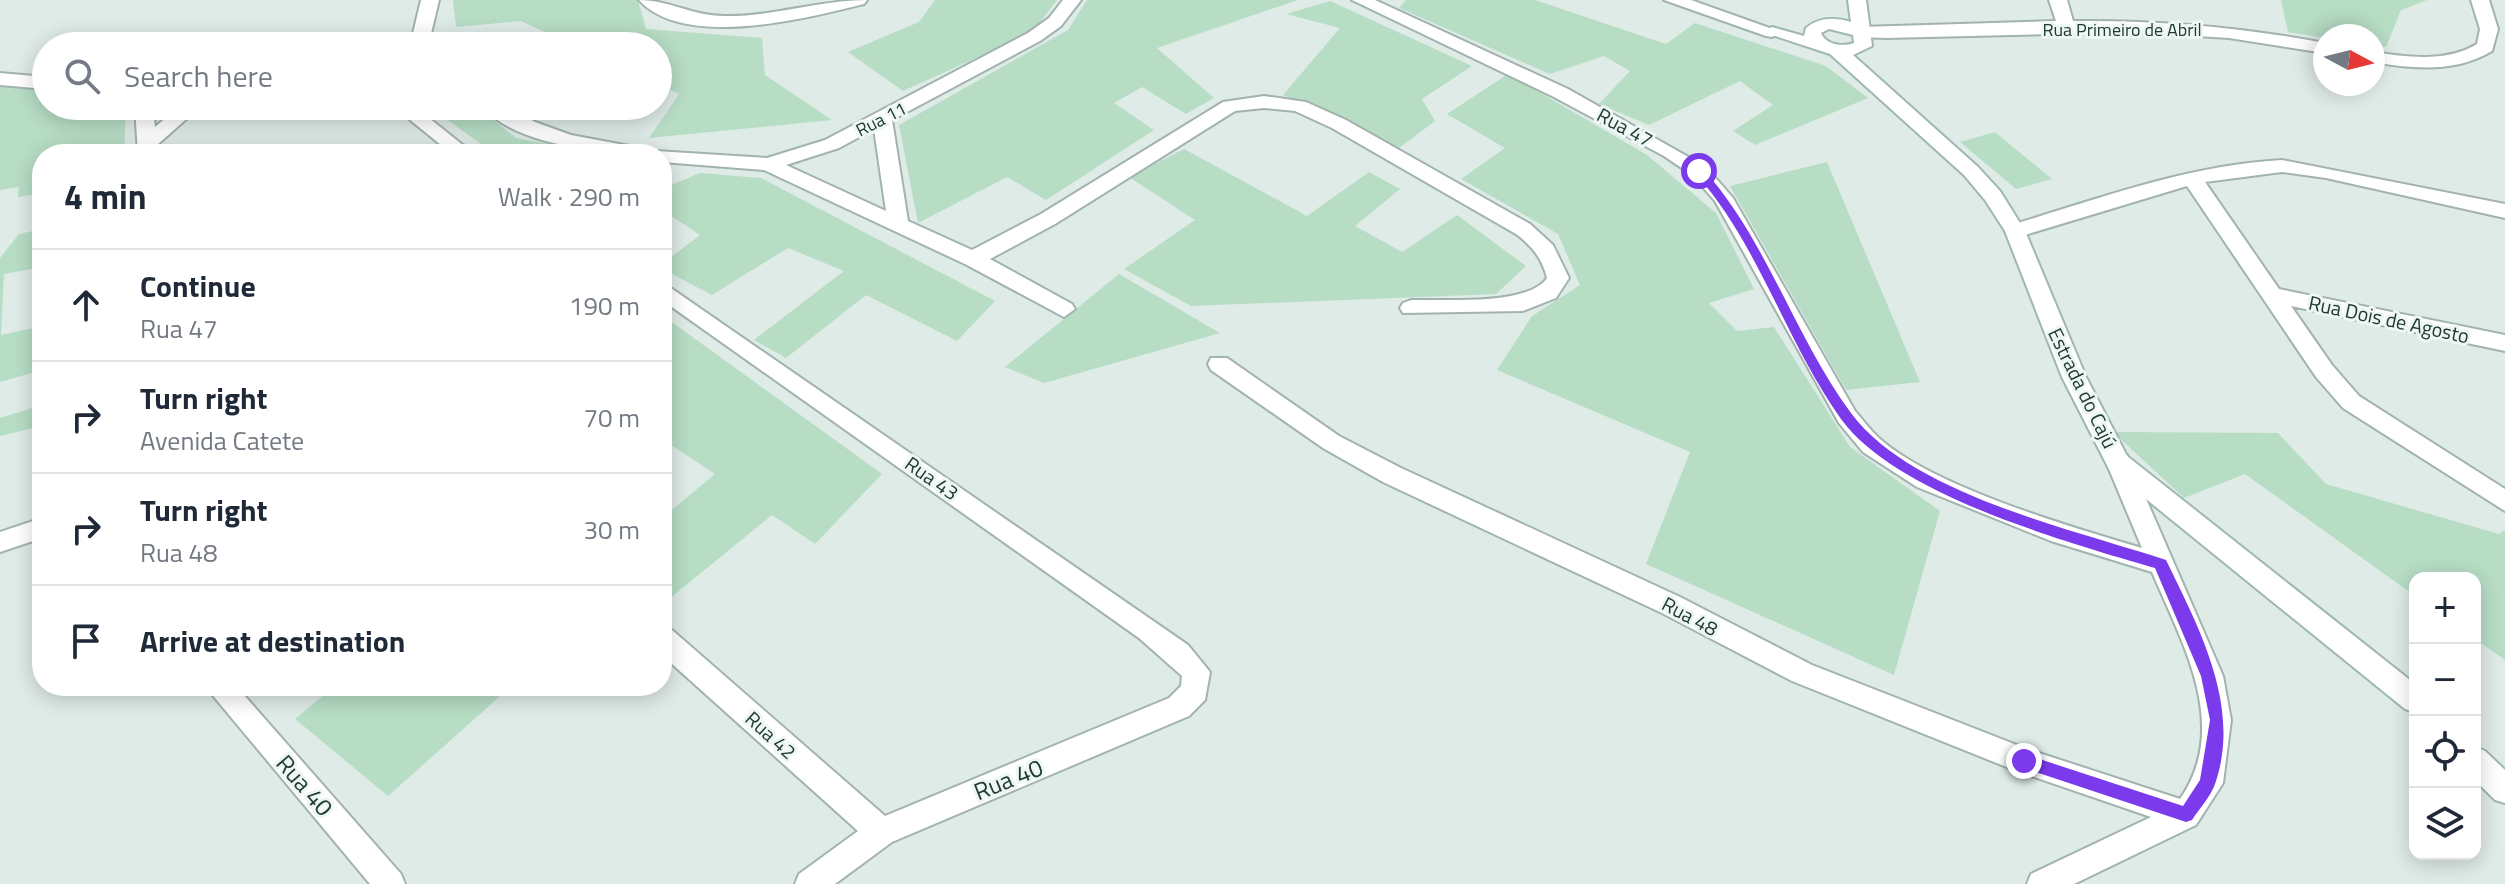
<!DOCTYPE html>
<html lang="en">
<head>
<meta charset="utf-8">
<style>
  body { margin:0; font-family:"Titillium Web",sans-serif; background:#f2f2f3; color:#1f2937 }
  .controls { position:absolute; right:24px; bottom:24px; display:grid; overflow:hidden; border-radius:16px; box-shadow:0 4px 20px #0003 }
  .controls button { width:72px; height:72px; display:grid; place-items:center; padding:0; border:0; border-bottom:2px solid #e0e1e3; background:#fff; color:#1f2937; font:40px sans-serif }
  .compass { position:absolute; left:2313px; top:24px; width:72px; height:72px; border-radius:50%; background:#fff; box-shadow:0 4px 20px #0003; rotate:97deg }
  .stop { position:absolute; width:24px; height:24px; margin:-18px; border:6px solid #7c3aed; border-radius:50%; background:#fff }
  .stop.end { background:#7c3aed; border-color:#fff; box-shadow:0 2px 8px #0008 }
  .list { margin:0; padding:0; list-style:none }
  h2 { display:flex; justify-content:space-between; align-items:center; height:104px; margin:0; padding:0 32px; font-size:34px }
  h2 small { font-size:26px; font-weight:400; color:#747a83 }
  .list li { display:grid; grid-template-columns:52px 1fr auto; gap:24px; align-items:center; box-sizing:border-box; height:112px; padding:0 32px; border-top:2px solid #e0e1e3 }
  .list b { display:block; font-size:30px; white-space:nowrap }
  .list p { margin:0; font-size:26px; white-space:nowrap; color:#747a83 }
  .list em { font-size:26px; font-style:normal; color:#747a83 }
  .icon { flex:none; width:44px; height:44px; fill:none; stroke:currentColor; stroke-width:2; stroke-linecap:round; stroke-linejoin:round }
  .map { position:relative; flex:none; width:2505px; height:884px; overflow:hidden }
  .search { position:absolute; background:#fff; box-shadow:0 4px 20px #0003; left:32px; top:32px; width:640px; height:88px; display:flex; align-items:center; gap:20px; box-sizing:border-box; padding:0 28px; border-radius:44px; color:#747a83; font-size:30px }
  .panel { position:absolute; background:#fff; box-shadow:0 4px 20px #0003; left:32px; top:144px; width:640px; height:552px; border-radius:32px }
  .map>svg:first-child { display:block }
  .green { fill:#b7ddc5 }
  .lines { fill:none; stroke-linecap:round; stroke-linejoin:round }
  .street-casing { stroke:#a2b3af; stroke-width:4 }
  .secondary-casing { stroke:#9eb7b0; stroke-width:4 }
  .street { fill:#fff; fill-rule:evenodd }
  .secondary { fill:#fff; fill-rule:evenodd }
  .route { fill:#7c3aed }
  .labels { text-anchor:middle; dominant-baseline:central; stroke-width:6; stroke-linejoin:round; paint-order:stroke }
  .far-street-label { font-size:18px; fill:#203b37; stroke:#eff7f4 }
  .street-label { font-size:20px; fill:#203b37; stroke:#eff7f4 }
  .near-street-label { font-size:24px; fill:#203b37; stroke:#eff7f4 }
</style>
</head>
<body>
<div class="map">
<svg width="2505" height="884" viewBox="0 0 2505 884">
  <rect width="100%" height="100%" fill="#dfebe7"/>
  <path class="green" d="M 453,0 L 638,0 L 646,29 L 762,38 L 765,75 L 832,120 L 649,138 L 679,94 L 658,84 L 658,46 L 575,46 L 521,21 L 456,27 Z
    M 935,0 L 1057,0 L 1032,33 L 903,91 L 848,52 L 919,22 Z
    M 1087,0 L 1298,0 L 1157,48 L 1214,98 L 1186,114 L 1142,87 L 1114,103 L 1154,130 L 1046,200 L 1007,177 L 918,223 L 899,125 L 1068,30 Z
    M 1406,0 L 1535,0 L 1666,44 L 1695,23 L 1826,66 L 1868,98 L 1755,145 L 1733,131 L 1773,105 L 1740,81 L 1649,125 L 1599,104 L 1630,71 L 1604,56 L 1550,74 L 1399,8 Z
    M 2281,0 L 2427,0 L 2401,10 L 2386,47 L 2373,45 L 2373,36 L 2325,38 L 2288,32 Z
    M 1330,1 L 1472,66 L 1422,99 L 1435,121 L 1399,148 L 1283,95 L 1340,28 L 1286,14 Z
    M 1508,74 L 1647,155 L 1716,213 L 1754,289 L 1709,303 L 1737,331 L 1774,327 L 1850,447 L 1940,511 L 1894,675 L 1646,564 L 1690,452 L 1497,370 L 1532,316 L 1580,285 L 1558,234 L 1461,179 L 1505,148 L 1447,114 Z
    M 0,85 L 46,87 L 46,106 L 126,106 L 124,154 L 42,154 L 42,193 L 18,197 L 19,187 L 0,190 Z
    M 428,106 L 476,106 L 516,138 L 604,154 L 495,154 Z
    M 1995,132 L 2052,179 L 2016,189 L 1960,142 Z
    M 1184,149 L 1307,216 L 1369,172 L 1400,189 L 1355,226 L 1402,252 L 1457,215 L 1526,266 L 1496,294 L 1191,306 L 1124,269 L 1195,220 L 1129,177 Z
    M 1827,162 L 1920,382 L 1846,390 L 1730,186 Z
    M 700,173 L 761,178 L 995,301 L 957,341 L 866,295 L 786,358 L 754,340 L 844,271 L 788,248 L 712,295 L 662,269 L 662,264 L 700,235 L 662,210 L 662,189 Z
    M 42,229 L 42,267 L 4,274 L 1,335 L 42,326 L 42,370 L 0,382 L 0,258 L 19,234 Z
    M 1119,274 L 1220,333 L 1044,383 L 1005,367 Z
    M 662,315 L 882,474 L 815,544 L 772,515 L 669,599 L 662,591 L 662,518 L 715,474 L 671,445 L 662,451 Z
    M 42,405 L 42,426 L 0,436 L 0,418 Z
    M 2113,432 L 2278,433 L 2326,484 L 2499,534 L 2505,530 L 2505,660 L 2475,639 L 2475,578 L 2415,578 L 2415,596 L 2245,474 L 2184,498 Z
    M 335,686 L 484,686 L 499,697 L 388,796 L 295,719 Z"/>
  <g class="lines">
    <g class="street-casing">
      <path id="street" d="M 421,0 L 439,0 L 428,46 L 410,46 Z
        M 639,0 C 669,0 693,16 724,16 C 773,17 818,0 867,0 L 864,4 C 808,18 684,50 639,0 Z
        M 1063,0 L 1081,0 L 1061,26 L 1040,41 L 892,120 L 908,221 L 972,250 L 1041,214 L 1223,102 L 1264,96 L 1306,102 L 1346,120 L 1530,224 L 1553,245 L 1569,278 L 1556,298 L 1523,311 L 1403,313 L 1400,308 L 1403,303 L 1411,300 C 1445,299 1528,306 1547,278 C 1542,258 1532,246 1516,234 L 1332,128 L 1295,111 L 1264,108 L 1235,111 L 1055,224 L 990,259 L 1072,304 L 1075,309 L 1064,317 L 965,264 L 764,170 L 662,162 L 662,154 C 611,154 517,148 482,106 L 504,106 L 535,122 L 571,135 L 656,151 L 767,158 L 825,140 L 1028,33 L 1049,18 ZM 874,129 L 886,211 L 786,165 L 839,148 Z
        M 1352,0 L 1375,0 L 1568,89 L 1706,167 L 1733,198 L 1855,411 C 1863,420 1871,431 1880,439 C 1934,487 2071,527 2142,548 L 2106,462 L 2109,455 L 2127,455 L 2223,676 L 2231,720 L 2223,783 L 2196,825 L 2074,884 L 2027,884 L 2031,874 L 2151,817 L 2014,770 L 1792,681 L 1662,613 L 1383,482 L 1323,448 L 1211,370 L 1208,364 L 1211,358 L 1227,358 L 1339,436 L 1401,468 L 1680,597 L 1812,665 L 2027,749 L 2180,799 C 2231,726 2182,643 2152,572 L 2051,541 L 1917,487 L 1863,452 L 1839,423 L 1715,201 L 1692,175 L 1664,156 L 1554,97 Z
        M 1664,0 L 1691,0 L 1781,32 L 1772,37 L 1766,36 Z
        M 2049,0 L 2067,0 L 2073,21 C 2158,20 2241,27 2325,43 L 2325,53 L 2229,38 L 2133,32 L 1886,38 L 1860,37 L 1851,32 L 1860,27 L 2056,21 Z
        M 2471,0 L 2489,0 L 2498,29 L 2492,51 C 2455,73 2414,69 2373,62 L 2373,52 C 2408,57 2445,63 2477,44 L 2480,29 Z
        M 0,73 L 46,77 L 46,89 L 0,85 Z
        M 135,106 L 153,106 L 155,127 L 180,106 L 201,106 L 157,145 L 158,154 L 138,154 Z
        M 393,106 L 414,106 L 474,154 L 452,154 Z
        M 2282,160 L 2505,204 L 2505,218 L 2326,178 L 2282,172 L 2205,182 L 2279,289 L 2505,335 L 2505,351 L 2291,306 L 2332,365 L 2359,396 L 2505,489 L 2505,511 L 2343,408 L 2316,377 L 2187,186 L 2015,238 L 2005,231 L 2008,226 C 2098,199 2188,165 2282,160 Z
        M 662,282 L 1188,645 L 1210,672 L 1205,700 L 1189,716 L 892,842 L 835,884 L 795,884 L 799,874 L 858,831 L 662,655 L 662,627 L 672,630 L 885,816 L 1169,698 L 1181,686 L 1182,676 L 1139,638 L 662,300 Z
        M 42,518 L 42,538 L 0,552 L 0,532 Z
        M 205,686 L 236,686 L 401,874 L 405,884 L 370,884 Z"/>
    </g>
    <g class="secondary-casing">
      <path id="secondary" d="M 1848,0 L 1866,0 L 1872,46 L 1853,55 L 1978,167 L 2000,191 L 2025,231 L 2086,377 L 2127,456 L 2415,684 L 2415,712 L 2405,709 L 2109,469 L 2062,377 L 2005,231 L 1985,200 L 1964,175 L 1830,54 L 1763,32 L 1772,27 L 1804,36 L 1806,28 C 1819,17 1834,17 1851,22 ZM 1829,29 L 1853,35 L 1854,43 C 1842,47 1826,45 1821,33 Z
        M 2475,747 L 2485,751 L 2505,770 L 2505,803 L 2495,800 L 2475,780 Z"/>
    </g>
    <use href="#street" class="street"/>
    <use href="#secondary" class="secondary"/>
  </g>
  <path class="route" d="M 1696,169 L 1703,169 C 1767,240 1794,336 1851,413 C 1911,494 2072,529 2166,560 C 2199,628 2242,707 2215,784 C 2211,796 2199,809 2192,820 L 2186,822 L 2024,768 L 2016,761 L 2024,754 L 2183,806 L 2200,780 L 2210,720 L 2201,676 L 2155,568 C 2067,542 1896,495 1841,419 C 1786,342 1759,245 1696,174 Z"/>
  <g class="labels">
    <g class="far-street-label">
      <text x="2122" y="29">Rua Primeiro de Abril</text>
      <text transform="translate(881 119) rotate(-27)">Rua 11</text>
    </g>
    <g class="street-label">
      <text transform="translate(1625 127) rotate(28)">Rua 47</text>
      <text transform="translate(2389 319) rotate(12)">Rua Dois de Agosto</text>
      <text transform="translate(2083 388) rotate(64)">Estrada do Cajú</text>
      <text transform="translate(932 478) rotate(35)">Rua 43</text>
      <text transform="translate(1690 616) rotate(28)">Rua 48</text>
      <text transform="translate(771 735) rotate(42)">Rua 42</text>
    </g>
    <g class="near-street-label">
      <text transform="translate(1008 779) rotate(-22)">Rua 40</text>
      <text transform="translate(305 785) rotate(49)">Rua 40</text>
    </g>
  </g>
</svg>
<div class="controls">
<button>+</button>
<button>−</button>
<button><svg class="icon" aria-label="locate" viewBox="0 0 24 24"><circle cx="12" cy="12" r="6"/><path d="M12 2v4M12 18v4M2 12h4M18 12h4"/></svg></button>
<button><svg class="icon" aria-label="layers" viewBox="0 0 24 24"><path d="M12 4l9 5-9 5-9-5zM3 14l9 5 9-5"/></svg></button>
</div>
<svg class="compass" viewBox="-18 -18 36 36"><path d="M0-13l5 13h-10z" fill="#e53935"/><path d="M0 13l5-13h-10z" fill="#747a83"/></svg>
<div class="stop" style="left:1699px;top:171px"></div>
<div class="stop end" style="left:2024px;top:761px"></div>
<div class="search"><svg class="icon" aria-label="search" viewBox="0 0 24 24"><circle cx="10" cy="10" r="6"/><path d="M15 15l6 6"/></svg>Search here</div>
<section class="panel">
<h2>4 min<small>Walk · 290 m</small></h2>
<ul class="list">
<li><svg class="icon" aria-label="ahead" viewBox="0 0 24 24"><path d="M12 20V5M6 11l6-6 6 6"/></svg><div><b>Continue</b><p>Rua 47</p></div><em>190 m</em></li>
<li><svg class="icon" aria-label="right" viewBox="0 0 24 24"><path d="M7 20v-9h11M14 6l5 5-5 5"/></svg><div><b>Turn right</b><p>Avenida Catete</p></div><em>70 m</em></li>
<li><svg class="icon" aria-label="right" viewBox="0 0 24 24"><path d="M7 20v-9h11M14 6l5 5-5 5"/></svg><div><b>Turn right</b><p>Rua 48</p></div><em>30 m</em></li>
<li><svg class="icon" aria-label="arrive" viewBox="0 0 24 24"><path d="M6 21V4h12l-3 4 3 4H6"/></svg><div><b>Arrive at destination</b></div></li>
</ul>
</section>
</div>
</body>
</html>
